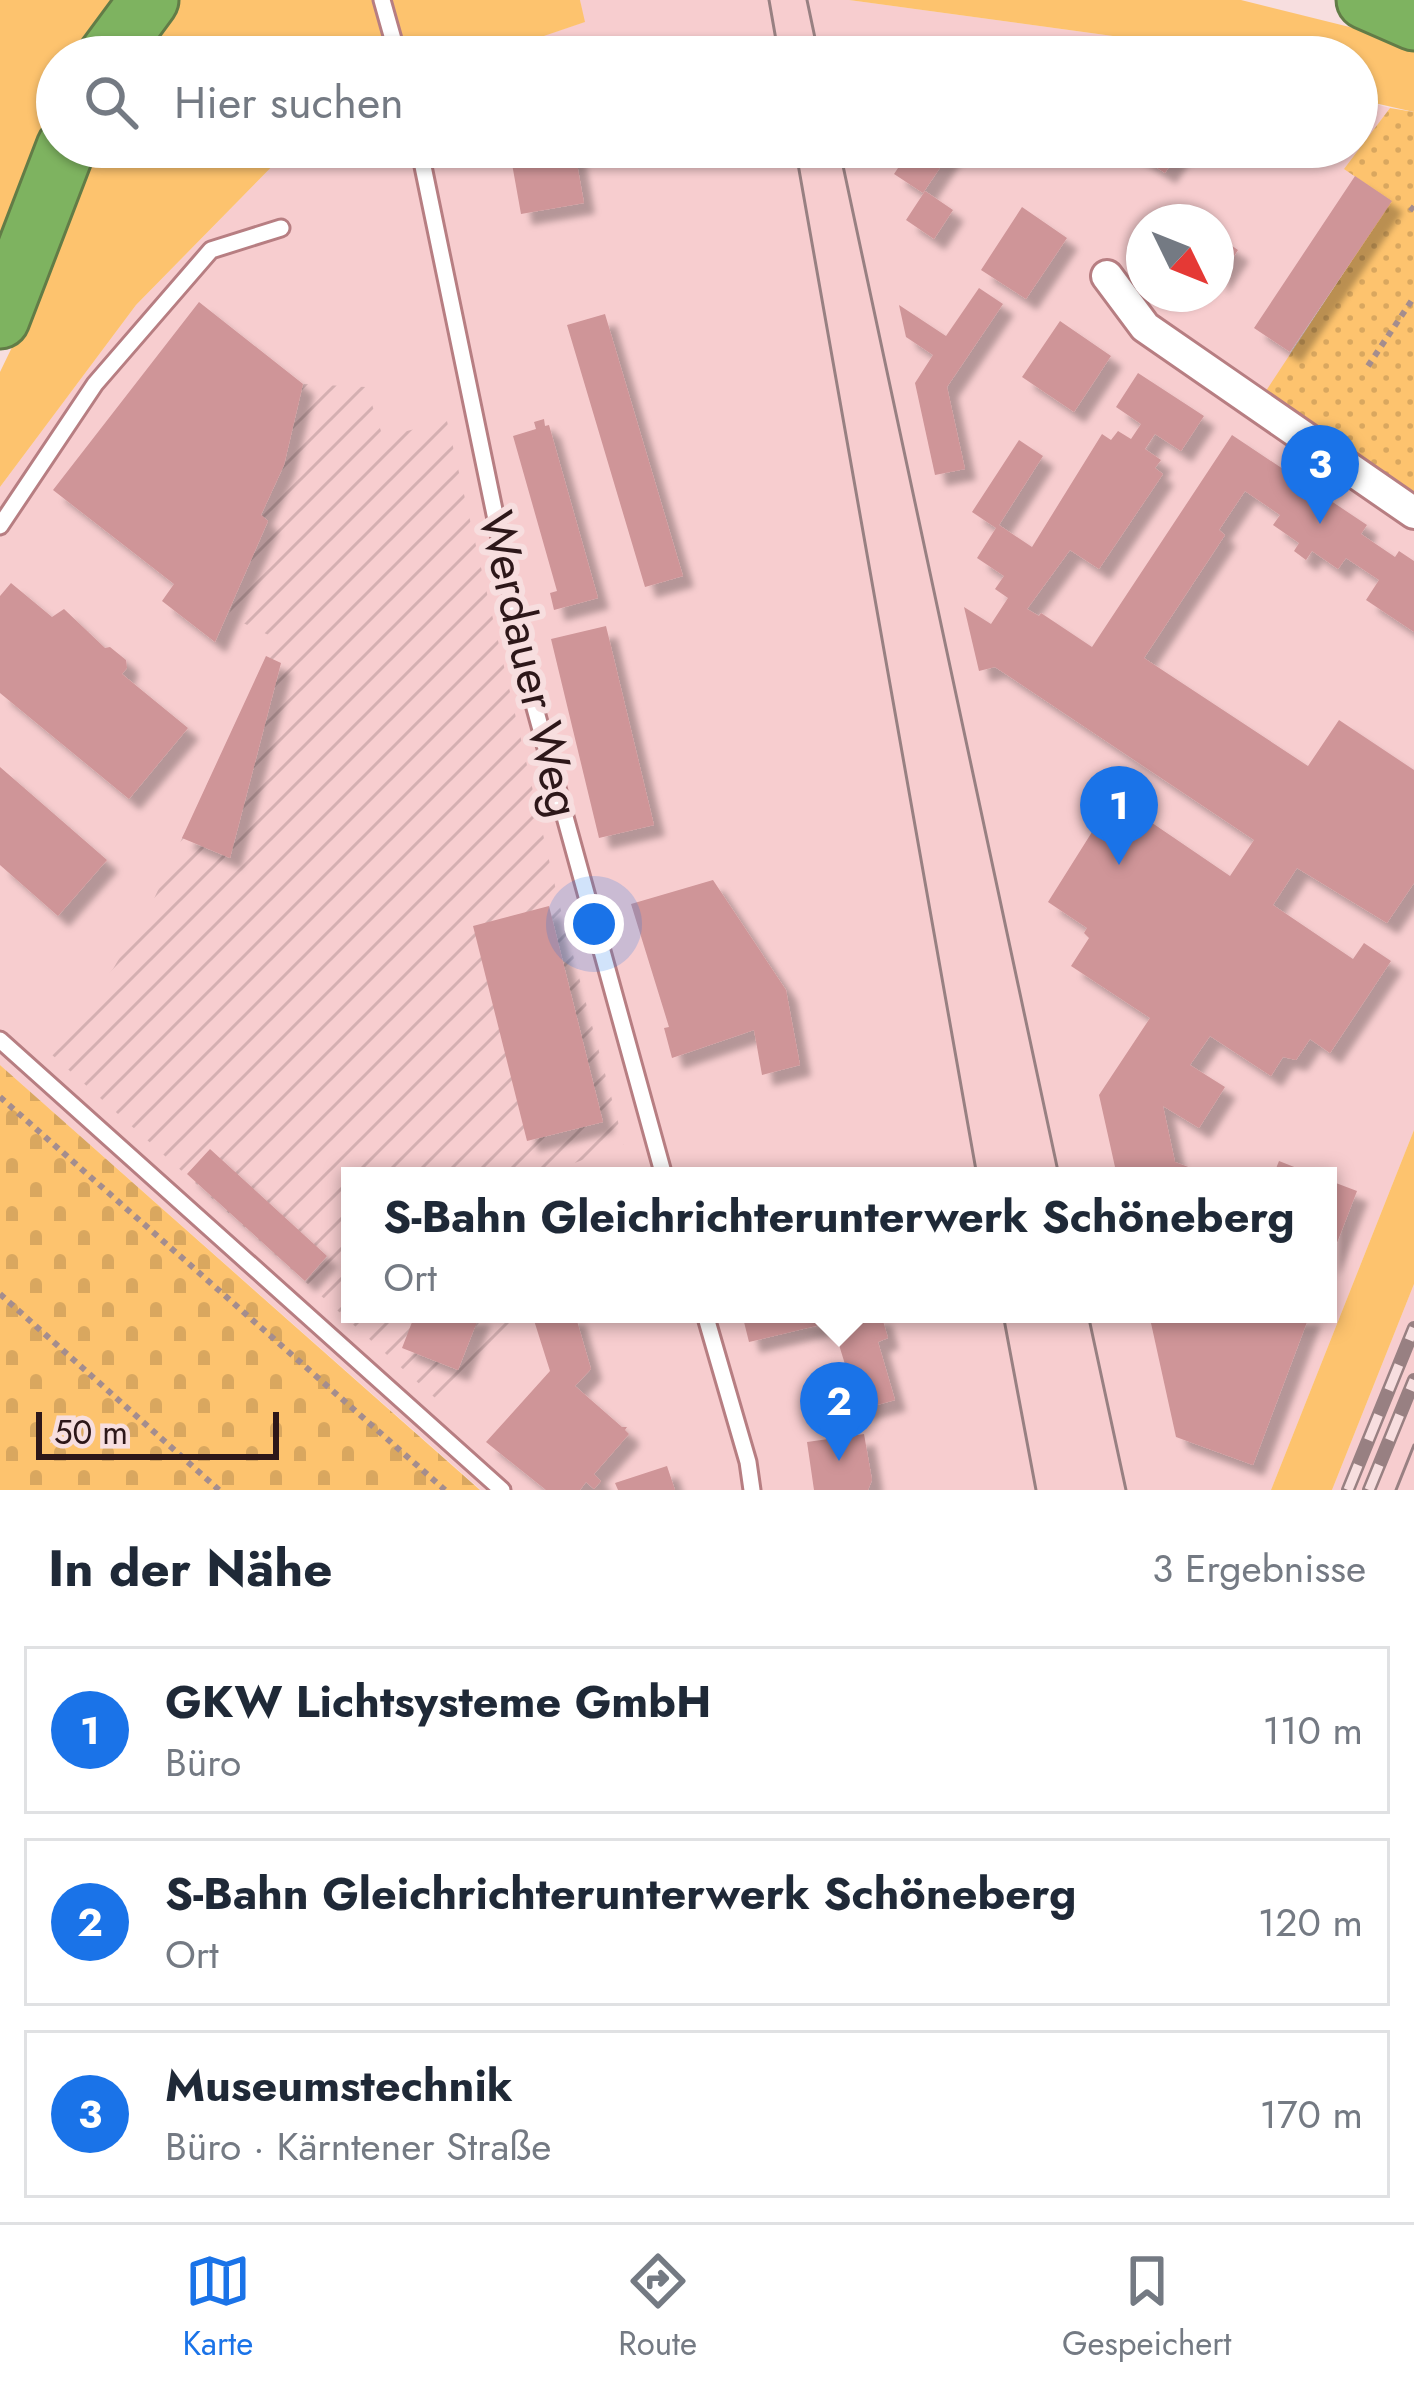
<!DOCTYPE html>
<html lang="de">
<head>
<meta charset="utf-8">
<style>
  body { margin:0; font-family:Jost,sans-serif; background:#f6f6f7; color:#1f2937 }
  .compass { position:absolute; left:1126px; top:204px; width:108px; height:108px; border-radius:50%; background:#fff; box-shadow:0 3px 9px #0004; rotate:133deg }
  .scale { position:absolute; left:36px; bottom:30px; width:243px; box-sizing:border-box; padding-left:12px; border:6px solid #2d1719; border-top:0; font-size:33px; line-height:42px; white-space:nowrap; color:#2d1719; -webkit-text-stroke:9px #f7dedf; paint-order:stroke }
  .you { position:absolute; left:594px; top:924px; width:42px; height:42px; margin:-30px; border:9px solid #fff; border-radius:50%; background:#1a73e8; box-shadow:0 0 0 18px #1a73e833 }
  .badge { display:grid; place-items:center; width:78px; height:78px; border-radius:50%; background:#1a73e8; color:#fff; font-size:39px; font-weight:700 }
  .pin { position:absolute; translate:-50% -99px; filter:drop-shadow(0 3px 6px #0008) }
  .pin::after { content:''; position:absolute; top:63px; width:42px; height:36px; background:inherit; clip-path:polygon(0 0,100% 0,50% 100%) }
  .popup { position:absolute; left:341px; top:1167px; width:996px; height:156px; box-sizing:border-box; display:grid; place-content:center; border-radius:0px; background:#fff; filter:drop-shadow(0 3px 9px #0005); font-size:39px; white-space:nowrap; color:#747a83 }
  .popup b { font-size:45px; color:#1f2937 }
  .popup::after { content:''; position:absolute; left:50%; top:100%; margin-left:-24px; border:24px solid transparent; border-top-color:#fff }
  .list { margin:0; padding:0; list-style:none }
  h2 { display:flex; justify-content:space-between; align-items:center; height:156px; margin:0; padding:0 48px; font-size:51px }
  h2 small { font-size:39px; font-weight:400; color:#747a83 }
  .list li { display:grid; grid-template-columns:78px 1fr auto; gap:36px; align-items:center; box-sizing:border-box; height:168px; margin:0 24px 24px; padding:0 24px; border:3px solid #e0e1e3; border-radius:0px }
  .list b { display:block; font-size:45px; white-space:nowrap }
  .list p { margin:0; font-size:39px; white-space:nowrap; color:#747a83 }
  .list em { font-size:39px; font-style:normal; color:#747a83 }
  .icon { flex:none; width:66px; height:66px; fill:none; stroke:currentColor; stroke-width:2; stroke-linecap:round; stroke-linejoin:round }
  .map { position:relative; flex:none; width:1414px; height:1490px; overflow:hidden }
  .search { position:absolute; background:#fff; box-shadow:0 3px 9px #0004; left:36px; right:36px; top:36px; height:132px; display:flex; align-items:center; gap:30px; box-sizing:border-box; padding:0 42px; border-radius:66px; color:#747a83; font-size:45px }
  .sheet { height:732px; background:#fff }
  nav { display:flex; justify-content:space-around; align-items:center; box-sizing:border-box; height:168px; border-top:3px solid #e0e1e3; background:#fff; font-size:33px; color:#747a83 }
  nav a { display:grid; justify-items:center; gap:6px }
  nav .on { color:#1a73e8 }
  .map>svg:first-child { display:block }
  .built { fill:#f7cdcf; fill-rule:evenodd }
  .industrial { fill:url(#industrial-furrows) }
  .green { fill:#fdc36e }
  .cemetery { fill:url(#cemetery-stones) }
  .garden { fill:url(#garden-dots) }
  .building { fill:#cf9598; filter:url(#shadow) }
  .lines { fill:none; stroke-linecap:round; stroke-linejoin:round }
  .lane-casing { stroke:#b77e82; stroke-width:21 }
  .street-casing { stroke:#b77e82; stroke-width:36 }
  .highway-casing { stroke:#627c47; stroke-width:63 }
  .path { stroke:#a48d8e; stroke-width:6; stroke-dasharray:6 6; stroke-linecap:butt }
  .lane { stroke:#fff; stroke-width:15 }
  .street { stroke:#fff; stroke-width:30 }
  .highway { stroke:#7eb360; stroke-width:57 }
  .tram { stroke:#988082; stroke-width:3 }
  .rail-casing { stroke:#988082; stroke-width:14 }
  .rail { stroke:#f7dedf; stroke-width:9; stroke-dasharray:27; stroke-linecap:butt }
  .labels { text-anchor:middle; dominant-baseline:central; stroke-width:12; stroke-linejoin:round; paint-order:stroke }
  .street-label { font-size:48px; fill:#2d1719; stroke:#f7dedf }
</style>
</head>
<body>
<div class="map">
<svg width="1414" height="1490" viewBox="0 0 1414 1490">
  <defs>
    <pattern id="industrial-furrows" width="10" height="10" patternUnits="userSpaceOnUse" patternTransform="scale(3)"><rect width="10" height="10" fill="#f7cdcf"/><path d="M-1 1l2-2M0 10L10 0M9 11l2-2" fill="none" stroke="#d4afb1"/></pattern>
    <pattern id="cemetery-stones" width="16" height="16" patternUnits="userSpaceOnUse" patternTransform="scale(3)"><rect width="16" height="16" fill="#fdc36e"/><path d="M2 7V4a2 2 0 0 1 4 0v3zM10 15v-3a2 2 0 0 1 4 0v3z" fill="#d9a75f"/></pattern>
    <pattern id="garden-dots" width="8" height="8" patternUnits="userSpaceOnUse" patternTransform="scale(3)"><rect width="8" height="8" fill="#fdc36e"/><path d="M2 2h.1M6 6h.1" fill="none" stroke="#d9a75f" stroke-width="1.8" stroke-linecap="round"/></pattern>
    <filter id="shadow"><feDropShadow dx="11" dy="11" stdDeviation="3" flood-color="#0004"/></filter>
  </defs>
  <rect width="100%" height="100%" fill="#f7dedf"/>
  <path class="built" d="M 580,0 L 849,0 L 1142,40 L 1204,57 L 482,57 L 584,22 Z
    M 1357,99 L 1390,108 L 1345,169 L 1392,201 L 1290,352 L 1414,513 L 1414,1130 L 1271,1490 L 481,1490 L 0,1065 L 0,487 L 136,305 L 291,147 L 1357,147 ZM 1144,222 L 1216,222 L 1216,294 L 1144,294 ZM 350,1176 L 1328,1176 L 1328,1314 L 350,1314 Z
    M 1414,1284 L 1414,1490 L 1332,1490 Z"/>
  <path class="industrial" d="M 303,384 L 366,387 L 383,437 L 447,421 L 559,903 L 624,1144 L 551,1172 L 551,1176 L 350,1176 L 350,1314 L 525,1314 L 443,1405 L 51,1054 L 76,1014 L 113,969 L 153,901 L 275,638 L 228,616 L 267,521 L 261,515 L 284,465 Z"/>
  <path class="green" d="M 0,0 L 115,0 L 76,57 L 57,57 L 57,95 L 0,261 Z
    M 174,0 L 580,0 L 585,22 L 482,57 L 126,57 Z
    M 849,0 L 1241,0 L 1414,43 L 1414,112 L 1357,99 L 1357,57 L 1204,57 L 1142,40 Z
    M 83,147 L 291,147 L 136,305 L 0,487 L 0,372 L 15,341 Z
    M 1414,1130 L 1414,1284 L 1332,1490 L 1271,1490 Z"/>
  <path class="cemetery" d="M 0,1065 L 480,1490 L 0,1490 Z"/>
  <path class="garden" d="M 1390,108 L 1414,112 L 1414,513 L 1258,403 L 1391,201 L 1344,169 Z"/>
  <path class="building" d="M 509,147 L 574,147 L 584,203 L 521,214 Z
    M 912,147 L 954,147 L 923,193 L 894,174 Z
    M 1133,147 L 1182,147 L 1165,173 L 1131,151 Z
    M 1355,176 L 1392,201 L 1290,352 L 1254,328 Z
    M 925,191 L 953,210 L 934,239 L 906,220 Z
    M 1022,207 L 1067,238 L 1026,299 L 981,270 Z
    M 1216,235 L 1238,250 L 1216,284 Z
    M 979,288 L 1003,304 L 947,387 L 965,469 L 935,475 L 915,383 L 933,355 L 906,337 L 899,305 L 946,336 Z
    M 199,302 L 303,384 L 284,465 L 261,515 L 268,521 L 215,642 L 162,601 L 174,584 L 53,490 Z
    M 605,314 L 683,576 L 645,587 L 567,325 Z
    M 1060,321 L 1111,356 L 1074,412 L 1022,377 Z
    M 1138,373 L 1204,416 L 1181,451 L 1155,434 L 1145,449 L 1161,460 L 1155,468 L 1163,474 L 1099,569 L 1070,550 L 1027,609 L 1039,616 L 1041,613 L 1092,647 L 1232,435 L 1367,525 L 1361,534 L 1395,557 L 1399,551 L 1414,561 L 1414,632 L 1366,600 L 1379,580 L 1346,558 L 1338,569 L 1312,551 L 1306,560 L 1294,551 L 1299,543 L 1273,525 L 1280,515 L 1245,491 L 1219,530 L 1225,535 L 1144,658 L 1308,766 L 1339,720 L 1414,770 L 1414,883 L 1387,923 L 1297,868 L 1273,905 L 1353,959 L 1364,943 L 1391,961 L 1330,1053 L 1310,1039 L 1296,1060 L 1283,1057 L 1271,1076 L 1210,1036 L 1190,1065 L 1225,1087 L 1199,1128 L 1163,1106 L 1175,1162 L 1212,1176 L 1117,1176 L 1099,1095 L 1150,1018 L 1071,966 L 1089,938 L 1084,933 L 1087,928 L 1048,902 L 1114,797 L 1230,876 L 1254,840 L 995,667 L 979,671 L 964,607 L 991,624 L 1008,598 L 995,589 L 1004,576 L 977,558 L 996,528 L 972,512 L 1019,440 L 1043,456 L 999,525 L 1032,547 L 1102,434 L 1111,440 L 1118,431 L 1131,439 L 1141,424 L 1116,407 Z
    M 544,419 L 545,426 L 549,425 L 598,598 L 554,610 L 550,593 L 557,591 L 513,436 L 536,429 L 534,422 Z
    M 11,583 L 52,617 L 64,609 L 105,648 L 110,647 L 126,660 L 127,668 L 122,674 L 188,728 L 129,799 L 0,693 L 0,596 Z
    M 606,626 L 654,825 L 599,838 L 551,639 Z
    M 266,656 L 281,663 L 230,858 L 182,838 Z
    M 0,767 L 107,860 L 58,916 L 0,865 Z
    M 713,880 L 786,990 L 800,1065 L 762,1075 L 754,1030 L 672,1058 L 664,1028 L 669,1027 L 631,904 Z
    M 549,906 L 603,1122 L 527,1141 L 473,926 Z
    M 210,1149 L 327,1256 L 305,1281 L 187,1174 Z
    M 1279,1161 L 1317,1176 L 1273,1176 Z
    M 1328,1180 L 1357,1191 L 1328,1266 Z
    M 412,1314 L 480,1314 L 458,1370 L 402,1348 L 414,1317 Z
    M 532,1314 L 575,1314 L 591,1369 L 575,1386 L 622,1427 L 627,1427 L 625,1430 L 629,1434 L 594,1474 L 601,1481 L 594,1489 L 586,1482 L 580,1490 L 546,1490 L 486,1442 L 550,1371 Z
    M 742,1314 L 821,1314 L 824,1324 L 749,1342 Z
    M 849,1314 L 881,1314 L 888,1338 L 878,1342 L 895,1400 L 859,1410 L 836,1335 L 854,1329 Z
    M 1149,1314 L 1310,1314 L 1253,1465 L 1176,1437 Z
    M 864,1434 L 872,1480 L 868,1490 L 814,1490 L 807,1442 Z
    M 667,1466 L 675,1490 L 618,1490 L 615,1483 Z"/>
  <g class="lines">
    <g class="lane-casing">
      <path id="lane" d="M 382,0 L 398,57
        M 419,147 L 535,708 L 664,1176
        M 0,526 L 95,384 L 211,250 L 281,228
        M 0,1040 L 502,1490
        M 705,1314 L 748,1462 L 752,1490"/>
    </g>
    <g class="street-casing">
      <path id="street" d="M 1107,276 L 1145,327 L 1414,513"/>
    </g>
    <g class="highway-casing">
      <path id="highway" d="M 1366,0 L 1414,21
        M 107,57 L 149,0
        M 0,319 L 66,147"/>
    </g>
    <path class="path" d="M 1410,207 L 1414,210
      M 1368,366 L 1414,297
      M 0,1097 L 445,1490
      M 0,1294 L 219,1490"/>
    <use href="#lane" class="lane"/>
    <use href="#street" class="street"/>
    <use href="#highway" class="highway"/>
    <path class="tram" d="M 769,0 L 779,57
      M 807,0 L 819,57
      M 795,147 L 977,1176
      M 839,147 L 1059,1176
      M 1003,1314 L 1036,1490
      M 1088,1314 L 1126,1490
      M 1396,1490 L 1414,1445"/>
    <g class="rail-casing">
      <path id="rail" d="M 1348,1490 L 1414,1328
        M 1369,1490 L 1414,1380"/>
    </g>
    <use href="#rail" class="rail"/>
  </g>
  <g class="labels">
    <g class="street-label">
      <text transform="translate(530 664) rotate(77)">Werdauer Weg</text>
    </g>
  </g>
</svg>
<svg class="compass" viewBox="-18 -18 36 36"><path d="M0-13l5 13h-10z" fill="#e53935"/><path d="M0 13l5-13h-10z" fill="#747a83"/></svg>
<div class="scale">50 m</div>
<div class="you"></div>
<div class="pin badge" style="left:1119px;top:865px">1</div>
<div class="pin badge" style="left:839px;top:1461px">2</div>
<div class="popup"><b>S-Bahn Gleichrichterunterwerk Schöneberg</b>Ort</div>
<div class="pin badge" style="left:1320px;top:524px">3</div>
<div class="search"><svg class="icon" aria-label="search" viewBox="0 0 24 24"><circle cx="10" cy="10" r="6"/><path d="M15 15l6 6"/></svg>Hier suchen</div>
</div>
<section class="sheet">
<h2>In der Nähe<small>3 Ergebnisse</small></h2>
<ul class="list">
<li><span class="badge">1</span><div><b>GKW Lichtsysteme GmbH</b><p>Büro</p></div><em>110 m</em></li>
<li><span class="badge">2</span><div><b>S-Bahn Gleichrichterunterwerk Schöneberg</b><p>Ort</p></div><em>120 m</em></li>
<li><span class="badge">3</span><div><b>Museumstechnik</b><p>Büro · Kärntener Straße</p></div><em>170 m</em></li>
</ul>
</section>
<nav>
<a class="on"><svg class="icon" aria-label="map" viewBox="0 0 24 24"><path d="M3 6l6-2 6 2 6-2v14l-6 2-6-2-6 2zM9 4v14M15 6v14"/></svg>Karte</a>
<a><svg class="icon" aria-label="directions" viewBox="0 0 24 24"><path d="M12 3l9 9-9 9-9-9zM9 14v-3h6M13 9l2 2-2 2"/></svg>Route</a>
<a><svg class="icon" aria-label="saved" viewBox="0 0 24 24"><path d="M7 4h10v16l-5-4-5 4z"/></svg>Gespeichert</a>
</nav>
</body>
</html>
